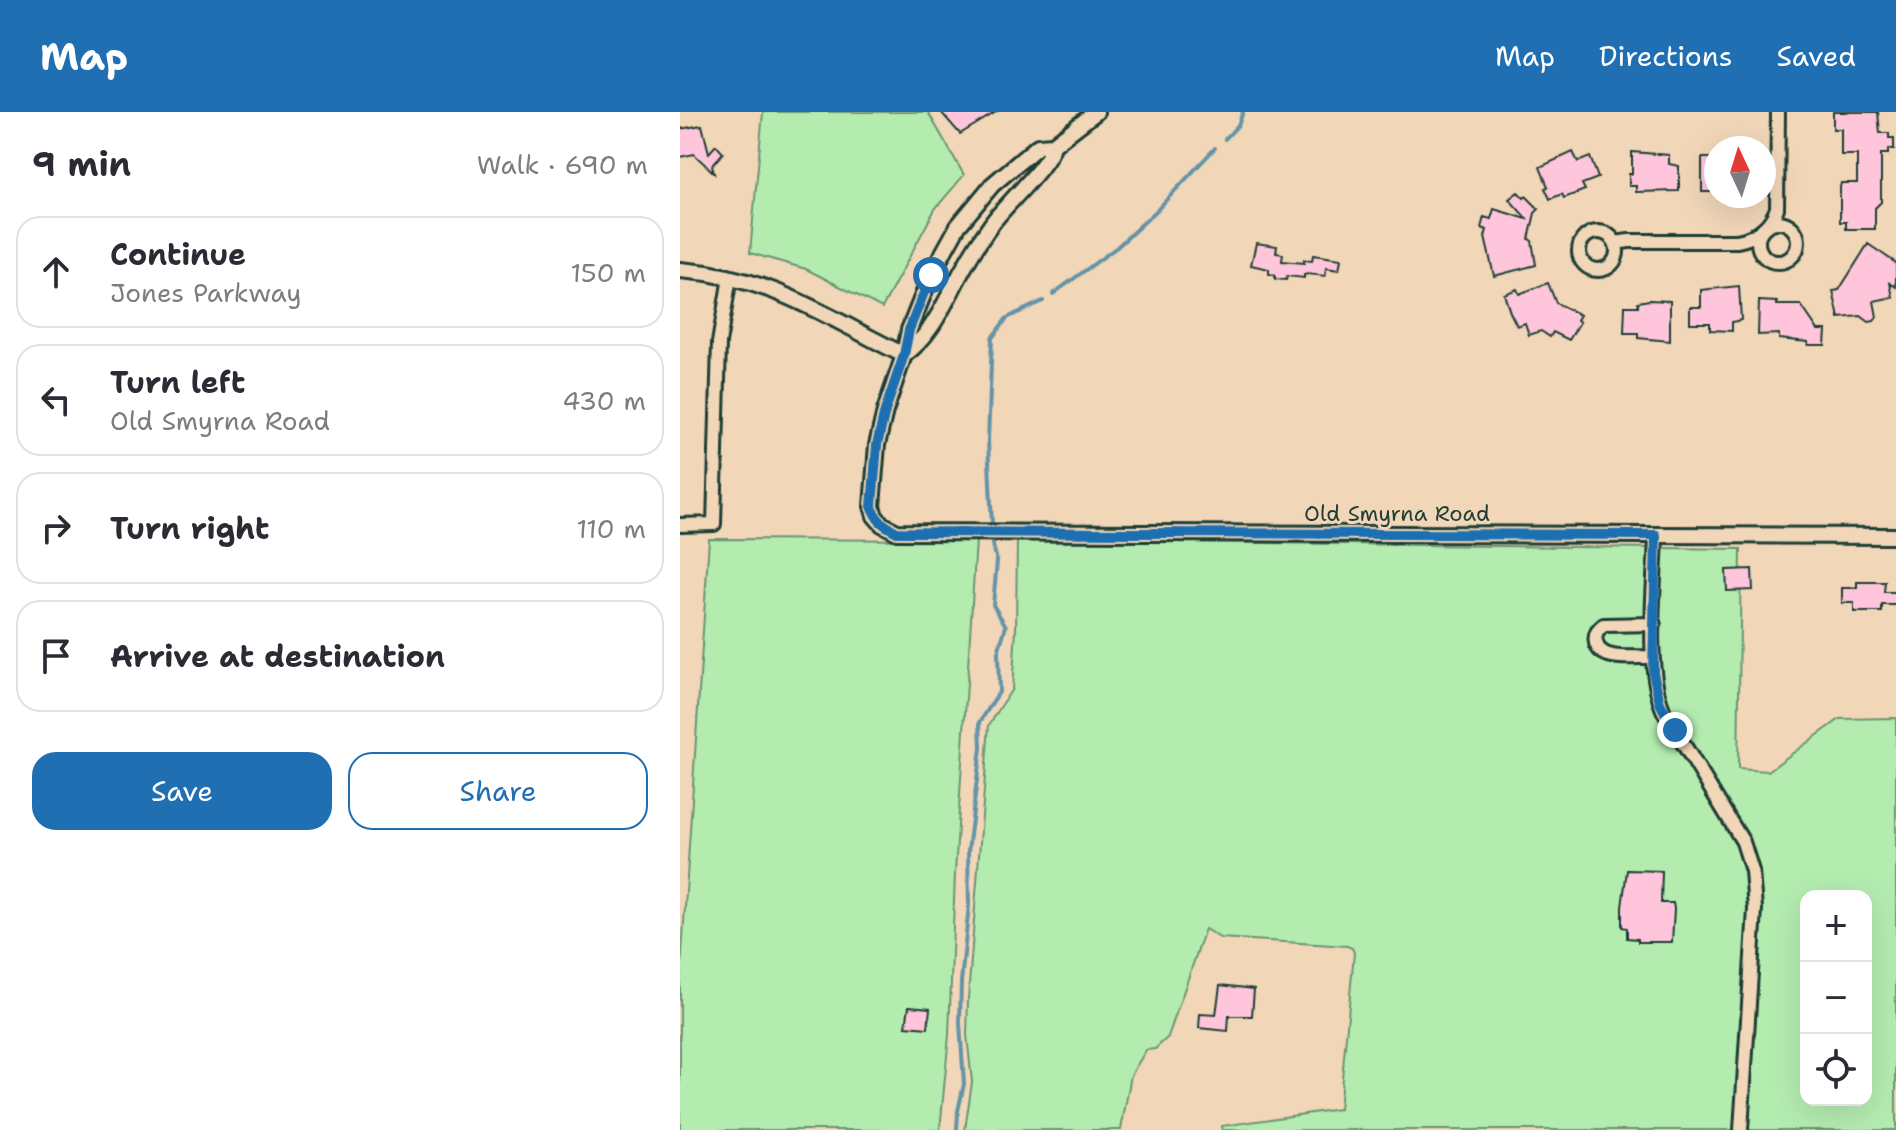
<!DOCTYPE html>
<html lang="en">
<head>
<meta charset="utf-8">
<style>
  body { margin:0; font-family:"Shantell Sans",sans-serif; background:#f2f2f3; color:#2b2b33 }
  .controls { position:absolute; right:24px; bottom:24px; display:grid; overflow:hidden; border-radius:16px; box-shadow:0 8px 32px #0002 }
  .controls button { width:72px; height:72px; display:grid; place-items:center; padding:0; border:0; border-bottom:2px solid #e1e1e2; background:#fff; color:#2b2b33; font:40px sans-serif }
  .compass { position:absolute; left:1024px; top:24px; width:72px; height:72px; border-radius:50%; background:#fff; box-shadow:0 8px 32px #0002; rotate:356deg }
  .stop { position:absolute; width:24px; height:24px; margin:-18px; border:6px solid #1f6fb2; border-radius:50%; background:#fff }
  .stop.end { background:#1f6fb2; border-color:#fff; box-shadow:0 2px 8px #0008 }
  .list { margin:0; padding:0; list-style:none }
  h2 { display:flex; justify-content:space-between; align-items:center; height:104px; margin:0; padding:0 32px; font-size:34px }
  h2 small { font-size:26px; font-weight:400; color:#7c7c81 }
  .list li { display:grid; grid-template-columns:52px 1fr auto; gap:24px; align-items:center; box-sizing:border-box; height:112px; margin:0 16px 16px; padding:0 16px; border:2px solid #e1e1e2; border-radius:24px }
  .list b { display:block; font-size:30px; white-space:nowrap }
  .list p { margin:0; font-size:26px; white-space:nowrap; color:#7c7c81 }
  .list em { font-size:26px; font-style:normal; color:#7c7c81 }
  .actions { display:flex; gap:16px; padding:24px 32px }
  .actions a { flex:1; padding:18px 0; border:2px solid #1f6fb2; border-radius:24px; text-align:center; font-size:28px; color:#1f6fb2 }
  .actions .main { background:#1f6fb2; color:#fff }
  .icon { flex:none; width:44px; height:44px; fill:none; stroke:currentColor; stroke-width:2; stroke-linecap:round; stroke-linejoin:round }
  .map { position:relative; flex:none; width:1216px; height:1018px; overflow:hidden }
  header { display:flex; align-items:center; gap:48px; box-sizing:border-box; height:112px; padding:0 40px; background:#1f6fb2; color:#fff }
  header strong { font-size:38px }
  nav { display:flex; gap:44px; margin-inline-start:auto; font-size:28px }
  main { display:flex }
  aside { flex:1; background:#fff }
  .map>svg:first-child { display:block }
  .green { fill:#b4ecb0; stroke:#6a9472; stroke-width:2; fill-rule:evenodd }
  .lines { fill:none; stroke-linecap:round; stroke-linejoin:round }
  .stream { stroke:#6594a7; stroke-width:4 }
  .building { fill:#fec5db; stroke:#1f3d34; stroke-width:2 }
  .minor-casing { stroke:#1f3d34; stroke-width:18 }
  .tertiary-casing { stroke:#1f3d34; stroke-width:20 }
  .minor { stroke:#f1d6b8; stroke-width:12 }
  .tertiary { stroke:#f1d6b8; stroke-width:14 }
  .route { stroke:#1f6fb2; stroke-width:10 }
  .labels { text-anchor:middle; dominant-baseline:central; stroke-width:6; stroke-linejoin:round; paint-order:stroke }
  .street-label { font-size:22px; fill:#1f3d34; stroke:#f1d6b8 }
</style>
</head>
<body>
<header>
<strong>Map</strong>
<nav><a>Map</a><a>Directions</a><a>Saved</a></nav>
</header>
<main>
<aside>
<h2>9 min<small>Walk · 690 m</small></h2>
<ul class="list">
<li><svg class="icon" aria-label="ahead" viewBox="0 0 24 24"><path d="M12 20V5M6 11l6-6 6 6"/></svg><div><b>Continue</b><p>Jones Parkway</p></div><em>150 m</em></li>
<li><svg class="icon" aria-label="left" viewBox="0 0 24 24"><path d="M17 20v-9H6M10 6l-5 5 5 5"/></svg><div><b>Turn left</b><p>Old Smyrna Road</p></div><em>430 m</em></li>
<li><svg class="icon" aria-label="right" viewBox="0 0 24 24"><path d="M7 20v-9h11M14 6l5 5-5 5"/></svg><div><b>Turn right</b></div><em>110 m</em></li>
<li><svg class="icon" aria-label="arrive" viewBox="0 0 24 24"><path d="M6 21V4h12l-3 4 3 4H6"/></svg><div><b>Arrive at destination</b></div></li>
</ul>
<div class="actions"><a class="main">Save</a><a>Share</a></div>
</aside>
<div class="map">
<svg width="1216" height="1018" viewBox="0 0 1216 1018">
  <rect width="100%" height="100%" fill="#f1d6b8"/>
  <filter id="ink" filterUnits="userSpaceOnUse"><feTurbulence type="fractalNoise" baseFrequency=".0125" numOctaves="2"/><feDisplacementMap in="SourceGraphic" scale="16" xChannelSelector="R" yChannelSelector="G"/><feConvolveMatrix kernelMatrix="1 2 1 2 8 2 1 2 1" color-interpolation-filters="sRGB"/></filter>
  <g filter="url(#ink)">
    <path class="green" d="M 83,0 L 248,0 L 284,63 L 255,97 L 202,196 L 126,157 L 70,141 Z
      M 29,427 L 296,428 L 275,761 L 269,923 L 260,1018 L 0,1018 L 0,872 Z
      M 337,428 L 1061,437 L 1058,657 L 1088,659 L 1160,607 L 1216,606 L 1216,1018 L 542,1018 L 542,1014 L 659,997 L 674,841 L 672,836 L 667,834 L 540,826 L 525,817 L 488,925 L 475,937 L 466,938 L 451,963 L 441,1018 L 285,1018 L 292,970 L 287,923 L 288,887 L 309,613 L 332,577 L 336,518 ZM 1126,784 L 1186,784 L 1186,988 L 1126,988 Z"/>
    <g class="lines">
      <path class="stream" d="M 545,27 L 558,13 L 563,0
        M 373,182 L 437,135 L 476,99 L 535,36
        M 277,1018 L 278,999 L 284,972 L 280,911 L 281,870 L 289,793 L 288,739 L 301,636 L 300,610 L 319,580 L 318,540 L 326,514 L 313,493 L 317,449 L 313,434 L 308,329 L 312,226 L 327,206 L 363,189"/>
    </g>
    <path class="building" d="M 261,0 L 316,0 L 280,22 Z
      M 1153,0 L 1198,0 L 1200,21 L 1209,21 L 1209,26 L 1214,26 L 1214,37 L 1208,37 L 1208,42 L 1201,42 L 1201,90 L 1195,96 L 1195,117 L 1166,117 L 1166,110 L 1160,110 L 1160,75 L 1161,71 L 1177,71 L 1177,43 L 1161,43 L 1161,17 L 1153,17 Z
      M 22,13 L 29,41 L 36,33 L 43,41 L 32,53 L 34,61 L 14,42 L 0,45 L 0,17 Z
      M 893,40 L 898,50 L 910,45 L 918,66 L 902,72 L 905,78 L 884,86 L 882,82 L 870,87 L 865,76 L 868,75 L 860,55 Z
      M 952,40 L 989,43 L 989,52 L 999,54 L 999,79 L 956,80 L 956,74 L 949,74 L 949,62 L 952,62 Z
      M 1022,46 L 1036,46 L 1036,80 L 1022,80 Z
      M 838,80 L 844,86 L 846,84 L 859,97 L 855,101 L 849,127 L 852,129 L 856,153 L 814,164 L 805,125 L 807,118 L 801,116 L 804,105 L 811,107 L 814,97 L 847,107 L 829,87 Z
      M 576,131 L 597,134 L 596,141 L 603,142 L 602,149 L 624,151 L 624,148 L 632,149 L 633,143 L 661,147 L 659,158 L 646,156 L 645,164 L 628,162 L 624,163 L 624,166 L 607,164 L 606,168 L 595,167 L 595,163 L 589,162 L 589,157 L 571,153 Z
      M 1188,132 L 1216,151 L 1216,175 L 1210,171 L 1213,185 L 1194,189 L 1197,205 L 1194,209 L 1189,210 L 1181,204 L 1159,206 L 1153,179 L 1159,178 Z
      M 868,171 L 876,191 L 900,203 L 897,208 L 900,210 L 889,228 L 873,220 L 870,225 L 861,219 L 849,223 L 845,211 L 837,214 L 830,200 L 824,182 L 837,177 L 839,182 Z
      M 1059,174 L 1061,208 L 1052,210 L 1052,219 L 1030,218 L 1030,211 L 1010,211 L 1010,195 L 1021,195 L 1021,178 Z
      M 969,188 L 990,189 L 990,229 L 958,226 L 958,221 L 944,221 L 945,194 L 958,194 L 958,190 Z
      M 1079,189 L 1097,190 L 1097,193 L 1121,193 L 1138,218 L 1146,218 L 1145,233 L 1128,233 L 1128,230 L 1099,227 L 1099,222 L 1078,223 Z
      M 1072,457 L 1073,478 L 1047,479 L 1046,458 Z
      M 1177,470 L 1205,470 L 1204,480 L 1216,480 L 1216,493 L 1202,493 L 1202,500 L 1174,500 L 1174,491 L 1162,491 L 1162,476 L 1177,476 Z
      M 947,758 L 982,759 L 981,791 L 993,791 L 994,797 L 992,830 L 958,830 L 958,827 L 947,826 L 947,816 L 942,815 L 942,795 Z
      M 540,873 L 574,877 L 572,904 L 549,904 L 548,919 L 519,916 L 520,902 L 536,903 Z
      M 229,894 L 250,896 L 248,916 L 226,914 Z"/>
    <g class="lines">
      <g class="minor-casing">
        <path id="minor" d="M1078 130a20 20 0 1 1 40 0a20 20 0 1 1-40 0Z
          M899 139a19 19 0 1 1 38 0a19 19 0 1 1-38 0Z
          M 935,131 L 949,129 L 1057,129 C 1075,126 1091,114 1097,96 L 1098,0
          M 0,413 L 34,412 L 39,231 L 50,165
          M 976,423 C 975,473 964,556 984,600 L 1063,730 L 1072,759 L 1075,797 L 1061,1018
          M 972,545 C 957,544 921,551 916,531 C 914,522 918,518 924,513 L 974,512"/>
      </g>
      <g class="tertiary-casing">
        <path id="tertiary" d="M 416,0 L 373,33 L 358,34 L 312,73 L 278,114 L 251,163 L 229,218 L 224,243 L 205,299 L 197,333 L 192,394 L 195,404 L 202,412 L 217,420 L 1216,424
          M 0,158 C 93,165 144,204 224,243
          M 224,243 C 255,221 267,184 286,152 C 294,137 303,124 313,110 C 326,92 371,51 373,33"/>
      </g>
      <use href="#minor" class="minor"/>
      <use href="#tertiary" class="tertiary"/>
    </g>
  </g>
  <g class="lines" filter="url(#ink)">
    <path class="route" d="M 251,163 L 229,218 L 224,243 L 205,299 L 197,333 L 192,394 C 196,409 204,413 217,420 L 976,423 L 973,560 L 980,591 L 995,618"/>
  </g>
  <g class="labels">
    <g class="street-label">
      <text x="717" y="401">Old Smyrna Road</text>
    </g>
  </g>
</svg>
<div class="controls">
<button>+</button>
<button>−</button>
<button><svg class="icon" aria-label="locate" viewBox="0 0 24 24"><circle cx="12" cy="12" r="6"/><path d="M12 2v4M12 18v4M2 12h4M18 12h4"/></svg></button>
</div>
<svg class="compass" viewBox="-18 -18 36 36"><path d="M0-13l5 13h-10z" fill="#e53935"/><path d="M0 13l5-13h-10z" fill="#7c7c81"/></svg>
<div class="stop" style="left:251px;top:163px"></div>
<div class="stop end" style="left:995px;top:618px"></div>
</div>
</main>
</body>
</html>
